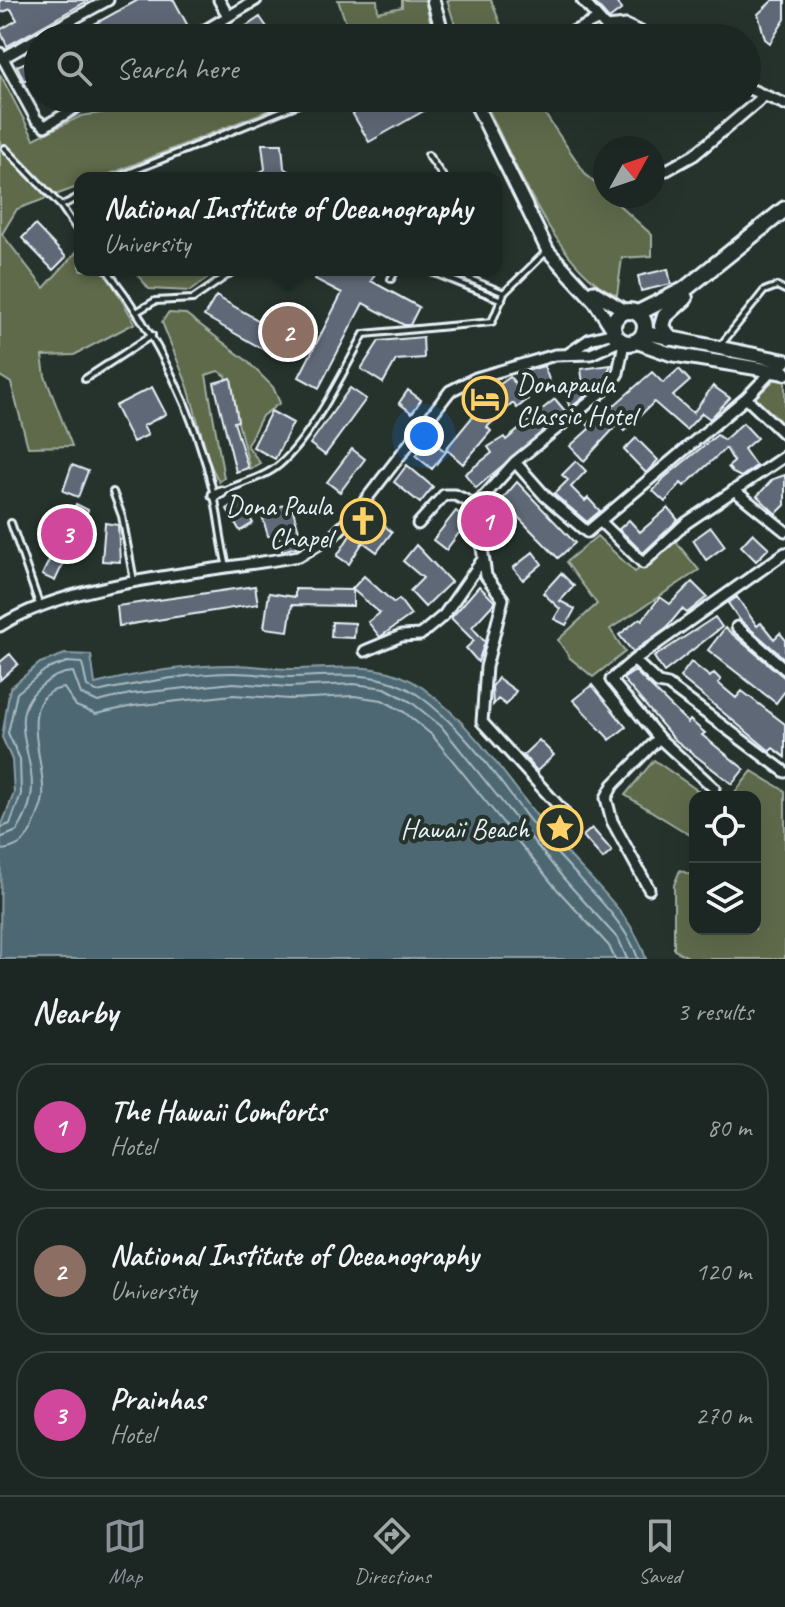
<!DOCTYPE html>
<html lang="en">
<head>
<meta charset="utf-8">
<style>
  body { margin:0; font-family:Caveat,sans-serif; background:#29322f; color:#f1f3f6 }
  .controls { position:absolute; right:24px; bottom:24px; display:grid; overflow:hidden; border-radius:16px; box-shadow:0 8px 32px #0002 }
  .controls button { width:72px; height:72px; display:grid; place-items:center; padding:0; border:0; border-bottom:2px solid #3a4340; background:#1c2622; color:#f1f3f6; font:40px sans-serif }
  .compass { position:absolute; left:593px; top:136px; width:72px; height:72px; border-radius:50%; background:#1c2622; box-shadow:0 8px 32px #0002; rotate:50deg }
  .you { position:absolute; left:424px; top:436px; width:28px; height:28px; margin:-20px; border:6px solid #fff; border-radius:50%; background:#1a73e8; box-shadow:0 0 0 12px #1a73e833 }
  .badge { display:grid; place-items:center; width:52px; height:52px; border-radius:50%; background:#8c9099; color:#fff; font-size:26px; font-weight:700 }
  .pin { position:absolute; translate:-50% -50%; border:4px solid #fff; box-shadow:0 2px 8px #0006 }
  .popup { position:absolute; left:74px; top:172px; width:428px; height:104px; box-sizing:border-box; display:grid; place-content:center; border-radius:16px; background:#1c2622; filter:drop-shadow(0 2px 6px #0005); font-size:26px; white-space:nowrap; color:#a0a5a5 }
  .popup b { font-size:30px; color:#f1f3f6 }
  .popup::after { content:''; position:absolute; left:50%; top:100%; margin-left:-16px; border:16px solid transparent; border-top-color:#1c2622 }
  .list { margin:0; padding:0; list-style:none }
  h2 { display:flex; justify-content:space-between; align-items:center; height:104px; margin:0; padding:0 32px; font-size:34px }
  h2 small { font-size:26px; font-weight:400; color:#a0a5a5 }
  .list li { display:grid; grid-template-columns:52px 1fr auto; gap:24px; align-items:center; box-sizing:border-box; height:128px; margin:0 16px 16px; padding:0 16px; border:2px solid #3a4340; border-radius:32px }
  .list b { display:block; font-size:30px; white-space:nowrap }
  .list p { margin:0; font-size:26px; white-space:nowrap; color:#a0a5a5 }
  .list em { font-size:26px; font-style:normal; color:#a0a5a5 }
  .icon { flex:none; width:44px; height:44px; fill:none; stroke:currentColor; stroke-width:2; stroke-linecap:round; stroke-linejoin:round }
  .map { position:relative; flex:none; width:785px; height:959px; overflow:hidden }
  .search { position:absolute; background:#1c2622; box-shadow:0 8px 32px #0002; left:24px; right:24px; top:24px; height:88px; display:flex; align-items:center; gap:20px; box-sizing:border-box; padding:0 28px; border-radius:44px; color:#a0a5a5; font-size:30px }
  .sheet { height:536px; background:#1c2622 }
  nav { display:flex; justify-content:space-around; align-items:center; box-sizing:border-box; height:112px; border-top:2px solid #3a4340; background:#1c2622; font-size:22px; color:#a0a5a5 }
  nav a { display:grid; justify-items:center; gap:4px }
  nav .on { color:#8c9099 }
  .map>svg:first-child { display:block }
  .green { fill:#5e6a4c; stroke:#a3aea2; stroke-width:2 }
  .water { fill:#4d6872; stroke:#8b9fa8; stroke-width:2 }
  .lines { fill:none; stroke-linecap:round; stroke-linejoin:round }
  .shore { stroke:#aabac2; stroke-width:2 }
  .building { fill:#5f6876; stroke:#e8f1f8; stroke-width:2 }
  .service-casing { stroke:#e8f1f8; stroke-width:10 }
  .minor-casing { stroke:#e8f1f8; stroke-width:15 }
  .tertiary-casing { stroke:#e8f1f8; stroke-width:17 }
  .secondary-casing { stroke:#e8f1f8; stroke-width:18 }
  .primary-casing { stroke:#e8f1f8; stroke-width:20 }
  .service { stroke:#26332d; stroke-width:4 }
  .minor { stroke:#26332d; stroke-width:9 }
  .tertiary { stroke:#26332d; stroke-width:11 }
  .secondary { stroke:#26332d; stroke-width:12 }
  .primary { stroke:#26332d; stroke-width:14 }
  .labels { text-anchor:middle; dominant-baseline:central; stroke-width:8; stroke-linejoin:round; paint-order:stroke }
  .poi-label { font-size:28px; fill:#e8f1f8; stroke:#26332d; text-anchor:end }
</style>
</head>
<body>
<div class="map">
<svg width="785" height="959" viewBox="0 0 785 959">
  <rect width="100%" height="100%" fill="#26332d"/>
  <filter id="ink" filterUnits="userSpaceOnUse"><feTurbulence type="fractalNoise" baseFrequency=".0125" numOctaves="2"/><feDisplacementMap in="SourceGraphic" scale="16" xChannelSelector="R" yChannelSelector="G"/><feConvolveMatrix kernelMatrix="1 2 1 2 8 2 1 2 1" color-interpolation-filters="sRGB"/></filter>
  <g filter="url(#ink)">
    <path class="green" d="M 338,0 L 377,0 L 378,12 L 402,7 L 402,0 L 425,0 L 433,33 L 423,38 L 351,38 Z
      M 447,0 L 491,0 L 506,38 L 459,38 Z
      M 0,74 L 34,139 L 81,116 L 195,98 L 299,98 L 100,178 L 80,178 L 80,186 L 17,209 L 2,234 L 44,288 L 80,248 L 80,270 L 104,270 L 135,323 L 74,355 L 42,356 L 45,376 L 72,446 L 28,447 L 11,383 L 0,376 Z
      M 483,98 L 534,98 L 587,176 L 652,235 L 652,256 L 622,258 L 617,295 C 558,273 511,154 483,98 Z
      M 134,270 L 219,270 L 190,291 L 149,289 Z
      M 168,313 L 186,314 L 246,360 L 273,387 L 280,403 L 262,416 L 247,445 L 260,463 L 250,469 L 226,376 L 218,371 L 206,375 L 224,478 L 219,482 L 210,464 L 188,387 L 162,322 Z
      M 775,379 L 785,382 L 785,433 L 752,401 Z
      M 597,536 L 635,572 L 676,542 L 699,570 L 610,629 L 625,652 L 593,677 L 570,658 L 558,640 L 597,604 L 566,562 Z
      M 654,760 L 707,797 L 695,797 L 695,838 L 625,795 Z
      M 752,771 L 785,791 L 785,959 L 692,959 L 674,950 L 674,885 L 680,870 L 695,877 L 695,929 L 755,929 L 755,797 L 731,797 Z"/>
    <path class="water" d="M 65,654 L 91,655 L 95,684 C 139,673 187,665 233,665 C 252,665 270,668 288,669 C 336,670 381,658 423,688 C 476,727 514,789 555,839 C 585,876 633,913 646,959 L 0,959 L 1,827 L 14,793 L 12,760 L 2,737 L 10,688 L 40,663 Z"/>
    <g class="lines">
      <path class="shore" d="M 0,828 L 10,824 L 21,794 L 20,759 L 8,733 L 17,693 L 45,670 L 67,662 L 82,663 L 87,686 L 96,692 C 141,683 188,673 234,673 C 252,673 271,676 289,677 C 334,677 378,667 418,695 C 469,731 506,792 545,840 C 573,874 626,919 638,959
        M 0,838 L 17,831 C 23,822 29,808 31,797 C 38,758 3,717 40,687 C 49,679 60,672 73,672 L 81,694 L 98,702 L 130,694 L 233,683 L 289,687 L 354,684 L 385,688 L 411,702 L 441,726 L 564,879 L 619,940 L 627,959
        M 0,850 C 16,849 27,842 33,826 C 37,817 42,807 43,797 C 47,765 13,694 64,688 L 76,706 L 96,714 L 133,706 L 233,695 L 289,699 L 354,696 L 382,700 L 404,712 L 432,735 L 555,887 L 609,946 L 615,959"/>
    </g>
    <path class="building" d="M 0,0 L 89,0 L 7,46 L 0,30 L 17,20 L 11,9 L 0,13 Z
      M 138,0 L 174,0 L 190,30 L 184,38 L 69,38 Z
      M 592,0 L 614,0 L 622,9 L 609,19 Z
      M 773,0 L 785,0 L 785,19 L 770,43 L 765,39 L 758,14 Z
      M 260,17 L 271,33 L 264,38 L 244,38 L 239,31 Z
      M 38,57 L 38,74 L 24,81 L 17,66 Z
      M 358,98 L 432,98 L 436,104 L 369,142 L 347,104 Z
      M 262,144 L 282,144 L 284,168 L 302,178 L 251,178 L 265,169 Z
      M 35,225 L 66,257 L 53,270 L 22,238 Z
      M 668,269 L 671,284 L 641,291 L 638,276 Z
      M 319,270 L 377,270 L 371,281 L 419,307 L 410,325 L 404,325 L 363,303 L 319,388 L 299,377 L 342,293 L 315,279 Z
      M 216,296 L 277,331 L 266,351 L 204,316 Z
      M 423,337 L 424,358 L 396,360 L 383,383 L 361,369 L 379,341 Z
      M 611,365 L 603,382 L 583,384 L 581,369 Z
      M 544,366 L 550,382 L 532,387 L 526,371 Z
      M 679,369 L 690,381 L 673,396 L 693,413 L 713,386 L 730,398 L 710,419 L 702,413 L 686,430 L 654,402 L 624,431 L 618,424 L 584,461 L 570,446 L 590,428 L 587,424 L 598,412 L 602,416 L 652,372 L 663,383 Z
      M 510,377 L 528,399 L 517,408 L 513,403 L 487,427 L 491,431 L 463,464 L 446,449 L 479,409 L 473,404 Z
      M 231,378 L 238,421 L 234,422 L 248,468 L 236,472 L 214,383 Z
      M 578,380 L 584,397 L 570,408 L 562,385 Z
      M 152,387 L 166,414 L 143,426 L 148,435 L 133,442 L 115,406 Z
      M 350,388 L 366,399 L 325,455 L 310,444 Z
      M 408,390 L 421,400 L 412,413 L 399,403 Z
      M 555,399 L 566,412 L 476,488 L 465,474 L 492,453 L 488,447 L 504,437 L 506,440 L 539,413 L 543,418 L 540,411 Z
      M 271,411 L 293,423 L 275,459 L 253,447 Z
      M 743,423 L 757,438 L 744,449 L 756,466 L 741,477 L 733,473 L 728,467 L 734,462 L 726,448 L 684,486 L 681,483 L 665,502 L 653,491 L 664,478 L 717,435 L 724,440 Z
      M 428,438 L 446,452 L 432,469 L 416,456 Z
      M 636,438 L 658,460 L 646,473 L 624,450 Z
      M 352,449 L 365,459 L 340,492 L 327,482 Z
      M 576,461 L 586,471 L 571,487 L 585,501 L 588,498 L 600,511 L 587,522 L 554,494 L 568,480 L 562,475 Z
      M 72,465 L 88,471 L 78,497 L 63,491 Z
      M 407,465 L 433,487 L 420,503 L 394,482 Z
      M 785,475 L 785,505 L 776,514 L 757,496 L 773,479 Z
      M 517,482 L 575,543 L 558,558 L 514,513 L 494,534 L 487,528 L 484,507 L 491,500 L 497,505 Z
      M 239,501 L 253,523 L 240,531 L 227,509 Z
      M 291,503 L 303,545 L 282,551 L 279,538 L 268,536 L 261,512 Z
      M 76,504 L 88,510 L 55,581 L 42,575 Z
      M 668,508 L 678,520 L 643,553 L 619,529 L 629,520 L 640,532 Z
      M 456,511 L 468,521 L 446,550 L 433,540 Z
      M 380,522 L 392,532 L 377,552 L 363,542 L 349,564 L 337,556 L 356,526 L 370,535 Z
      M 105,523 L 118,525 L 120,562 L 102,561 Z
      M 711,527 L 725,546 L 706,560 L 693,540 Z
      M 753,533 L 769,548 L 756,561 L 741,546 Z
      M 416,545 L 451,582 L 425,607 L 410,591 L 423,578 L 403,561 Z
      M 533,552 L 542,564 L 523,580 L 513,568 Z
      M 561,573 L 574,586 L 560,601 L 575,609 L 566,625 L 554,619 L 560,609 L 543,593 Z
      M 364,576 L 394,603 L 399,599 L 411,615 L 380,637 L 368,622 L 380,613 L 352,589 Z
      M 692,582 L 707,597 L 687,613 L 682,609 L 667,627 L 633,652 L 619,635 L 640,618 L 642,620 L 660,597 L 670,604 Z
      M 255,586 L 258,604 L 119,626 L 117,606 Z
      M 479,586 L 495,602 L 472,627 L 485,642 L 478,662 L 466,648 L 474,641 L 451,618 Z
      M 295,589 L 353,590 L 353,606 L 292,605 L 288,631 L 264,628 L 269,593 L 295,597 Z
      M 737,597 L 757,626 L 761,623 L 774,639 L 780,633 L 785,639 L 785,659 L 740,620 L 728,603 Z
      M 715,617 L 722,627 L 664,672 L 654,657 Z
      M 332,622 L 355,623 L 354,638 L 331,637 Z
      M 725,628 L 785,678 L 785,691 L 776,703 L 708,650 Z
      M 10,654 L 18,664 L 0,680 L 0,662 Z
      M 691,662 L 710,677 L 714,673 L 721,680 L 718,683 L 736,698 L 742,691 L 785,724 L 785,757 L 773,748 L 770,751 L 680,677 Z
      M 635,671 L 688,723 L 690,720 L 705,733 L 702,735 L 744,769 L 732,784 L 674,739 L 623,679 Z
      M 498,678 L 516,691 L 506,705 L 498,699 L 493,705 L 492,687 Z
      M 592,685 L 626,727 L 610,740 L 573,700 Z
      M 539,740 L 554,755 L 537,771 L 523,755 Z
      M 592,828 L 612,851 L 603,859 L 583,836 Z"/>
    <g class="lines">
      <g class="service-casing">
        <path id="service" d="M 5,148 L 61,206
          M 428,155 L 444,178
          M 116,178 L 313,98
          M 80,196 L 61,206 L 80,234
          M 107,270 C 157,335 196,414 214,495 C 219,519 221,543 227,567
          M 427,270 L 502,300
          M 449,270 L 504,293
          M 391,279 L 396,270
          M 138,311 L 155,301 L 193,299 L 235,270
          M 720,346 L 764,291 L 777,286 L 785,290
          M 85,379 L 152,335
          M 223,491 C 241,483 265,477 279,465 C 311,438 344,371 364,334 L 492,322 L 504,293 L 547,251
          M 113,492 L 122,516 L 134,581
          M 11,523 L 39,604"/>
      </g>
      <g class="minor-casing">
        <path id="minor" d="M 219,0 L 228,16
          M 582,0 L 606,27 L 626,25 L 654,38
          M 38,38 L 108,0
          M 192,38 L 256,0
          M 560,38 L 597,20
          M 0,53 L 36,119 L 45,126 L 92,98
          M 3,58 L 38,38
          M 747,88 L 785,104
          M 667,170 L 694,155 L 763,97
          M 568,354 L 590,339 L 614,333
          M 746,398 L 785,435
          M 515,462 L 545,496 L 587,532 L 746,398 L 772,371
          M 734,490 L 785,531
          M 214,495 L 221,492
          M 476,505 L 486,576 L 503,599 L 486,667 L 482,722 L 564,812
          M 600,521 L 643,563 L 686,523 L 785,456
          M 418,524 L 444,495 L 455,495 L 476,505 L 515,462 L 611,385 L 618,373 L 624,343
          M 785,553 L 634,660 L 658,683 L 668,685 L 785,772
          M 0,626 C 71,580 213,572 299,556 L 334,535 L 354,515 L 450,391 L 476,378 L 555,355 L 591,354 L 620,341
          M 737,627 L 785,669
          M 365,651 L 401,636 L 420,635 L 444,615 L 483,559
          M 634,660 L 611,680 L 659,738 L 714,788
          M 649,889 L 612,821 L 606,798 L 613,785 L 659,738"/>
      </g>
      <g class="tertiary-casing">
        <path id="tertiary" d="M 433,0 L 444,38
          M 473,98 L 548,251 L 595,302 L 613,330
          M 593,291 L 625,311"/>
      </g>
      <g class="secondary-casing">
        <path id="secondary" d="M 645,333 L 785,361
          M 637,342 L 671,354 L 785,373"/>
      </g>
      <g class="primary-casing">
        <path id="primary" d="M613 327a16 16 0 1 1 32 0a16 16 0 1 1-32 0Z
          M 638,313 L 684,290 L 785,209
          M 669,338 L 662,326 L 665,316 L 685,298"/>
      </g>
      <use href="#service" class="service"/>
      <use href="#minor" class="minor"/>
      <use href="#tertiary" class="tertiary"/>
      <use href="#secondary" class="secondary"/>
      <use href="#primary" class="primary"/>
    </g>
  </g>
  <defs>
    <g id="hotel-ring" transform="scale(2.3)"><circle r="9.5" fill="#26332d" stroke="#ffd166" stroke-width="1.5"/><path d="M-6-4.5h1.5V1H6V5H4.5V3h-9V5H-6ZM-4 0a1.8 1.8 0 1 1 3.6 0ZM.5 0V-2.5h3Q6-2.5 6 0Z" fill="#ffd166"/></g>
    <g id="church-ring" transform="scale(2.3)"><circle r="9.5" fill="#26332d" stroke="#ffd166" stroke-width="1.5"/><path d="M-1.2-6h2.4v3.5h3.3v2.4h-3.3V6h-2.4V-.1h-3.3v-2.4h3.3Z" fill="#ffd166"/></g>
    <g id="sight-ring" transform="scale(2.3)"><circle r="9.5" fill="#26332d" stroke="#ffd166" stroke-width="1.5"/><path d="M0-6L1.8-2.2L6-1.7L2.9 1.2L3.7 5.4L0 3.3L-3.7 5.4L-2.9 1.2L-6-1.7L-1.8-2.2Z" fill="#ffd166"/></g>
  </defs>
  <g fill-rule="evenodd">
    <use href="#hotel-ring" x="485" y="399"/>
    <use href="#church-ring" x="363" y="521"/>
    <use href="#sight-ring" x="560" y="828"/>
  </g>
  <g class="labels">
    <g class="poi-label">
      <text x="516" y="383" text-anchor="start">Donapaula<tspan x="516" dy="32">Classic Hotel</tspan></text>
      <text x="332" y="505">Dona Paula<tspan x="332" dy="32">Chapel</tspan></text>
      <text x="529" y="828">Hawaii Beach</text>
    </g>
  </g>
</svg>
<div class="controls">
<button><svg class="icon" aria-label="locate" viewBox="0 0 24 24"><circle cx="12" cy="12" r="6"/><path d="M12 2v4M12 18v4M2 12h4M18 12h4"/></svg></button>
<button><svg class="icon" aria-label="layers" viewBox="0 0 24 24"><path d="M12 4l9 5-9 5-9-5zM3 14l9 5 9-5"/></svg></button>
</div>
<svg class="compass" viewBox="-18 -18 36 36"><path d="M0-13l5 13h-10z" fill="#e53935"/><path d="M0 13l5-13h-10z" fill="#a0a5a5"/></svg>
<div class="you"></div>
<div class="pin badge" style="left:487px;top:521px;background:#d1479c">1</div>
<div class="pin badge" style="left:288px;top:332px;background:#8d6e63">2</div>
<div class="popup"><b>National Institute of Oceanography</b>University</div>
<div class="pin badge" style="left:67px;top:534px;background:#d1479c">3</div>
<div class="search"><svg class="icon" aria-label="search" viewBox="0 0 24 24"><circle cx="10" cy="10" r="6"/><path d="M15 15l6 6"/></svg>Search here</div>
</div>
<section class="sheet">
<h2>Nearby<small>3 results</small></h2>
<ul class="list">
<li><span class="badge" style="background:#d1479c">1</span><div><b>The Hawaii Comforts</b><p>Hotel</p></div><em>80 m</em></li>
<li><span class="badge" style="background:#8d6e63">2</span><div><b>National Institute of Oceanography</b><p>University</p></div><em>120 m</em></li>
<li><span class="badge" style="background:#d1479c">3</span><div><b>Prainhas</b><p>Hotel</p></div><em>270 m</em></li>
</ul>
</section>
<nav>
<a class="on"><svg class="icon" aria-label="map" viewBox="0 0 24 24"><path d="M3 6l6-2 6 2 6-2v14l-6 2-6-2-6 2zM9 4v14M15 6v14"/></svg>Map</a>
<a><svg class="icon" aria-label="directions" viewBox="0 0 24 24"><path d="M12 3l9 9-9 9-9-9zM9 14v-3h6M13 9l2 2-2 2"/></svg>Directions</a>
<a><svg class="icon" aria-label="saved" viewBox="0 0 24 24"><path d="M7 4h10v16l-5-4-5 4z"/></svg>Saved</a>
</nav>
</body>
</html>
